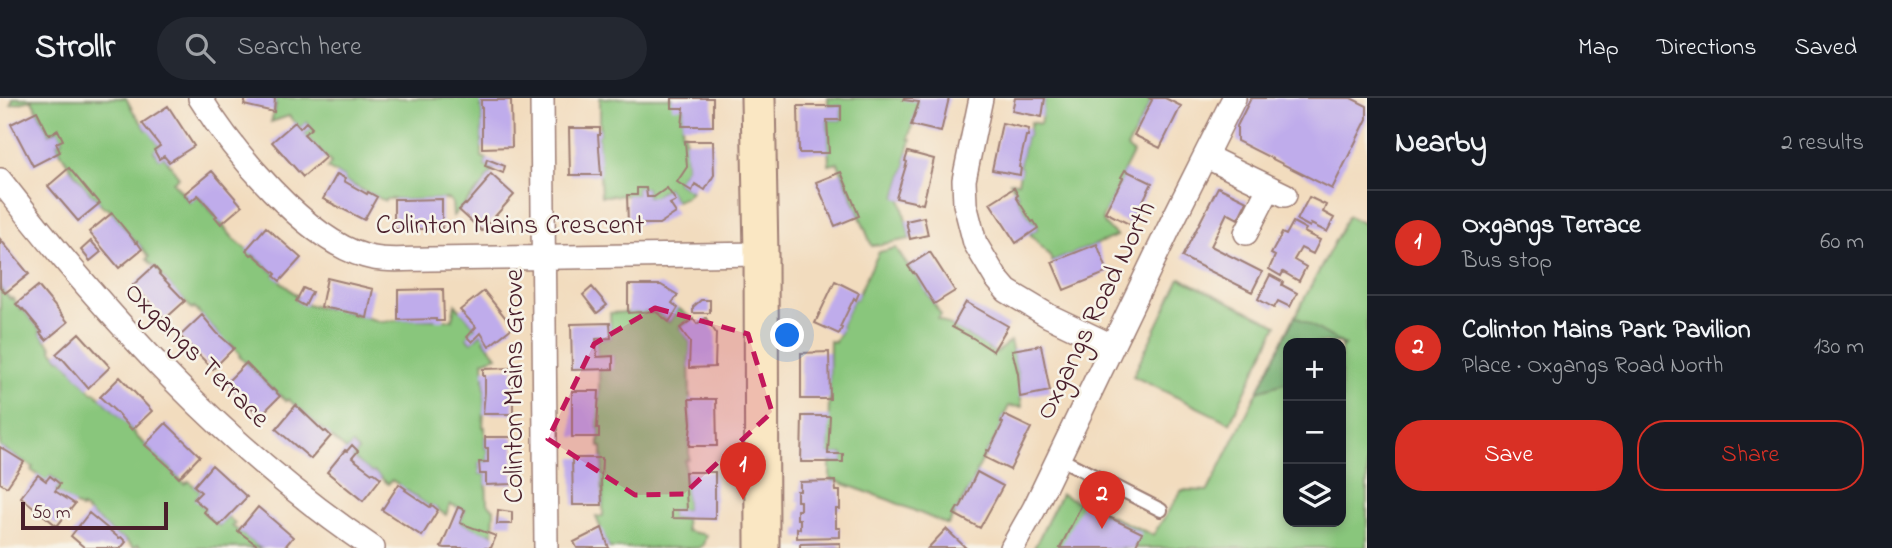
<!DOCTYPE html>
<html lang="en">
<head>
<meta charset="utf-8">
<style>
  body { margin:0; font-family:"Indie Flower",sans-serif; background:#242831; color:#f1f3f6 }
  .controls { position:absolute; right:21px; bottom:21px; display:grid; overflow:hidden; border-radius:14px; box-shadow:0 4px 10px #0003 }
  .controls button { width:63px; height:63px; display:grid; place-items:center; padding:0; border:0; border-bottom:2px solid #363941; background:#171b24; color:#f1f3f6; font:35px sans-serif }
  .scale { position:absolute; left:21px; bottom:18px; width:147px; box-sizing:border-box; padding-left:7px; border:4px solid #4a1f2b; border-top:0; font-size:19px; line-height:24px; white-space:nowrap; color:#4a1f2b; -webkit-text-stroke:5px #f7f3e8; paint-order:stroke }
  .you { position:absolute; left:788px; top:238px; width:24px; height:24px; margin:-18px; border:5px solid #fff; border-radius:50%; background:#1a73e8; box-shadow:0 0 0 10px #1a73e833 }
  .badge { display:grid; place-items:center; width:46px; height:46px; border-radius:50%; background:#d93025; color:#fff; font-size:23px; font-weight:700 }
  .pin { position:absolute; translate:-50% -58px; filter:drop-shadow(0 2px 4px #0008) }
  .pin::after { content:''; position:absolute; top:37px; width:24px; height:21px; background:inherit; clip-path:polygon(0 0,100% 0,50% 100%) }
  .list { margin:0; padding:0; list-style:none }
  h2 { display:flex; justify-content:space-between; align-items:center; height:91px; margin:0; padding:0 28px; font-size:30px }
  h2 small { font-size:23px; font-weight:400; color:#9ea1a6 }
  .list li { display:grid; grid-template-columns:46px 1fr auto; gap:21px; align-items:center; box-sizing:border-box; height:105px; padding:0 28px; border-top:2px solid #363941 }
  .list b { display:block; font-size:26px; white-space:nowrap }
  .list p { margin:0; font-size:23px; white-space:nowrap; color:#9ea1a6 }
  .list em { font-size:23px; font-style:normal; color:#9ea1a6 }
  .actions { display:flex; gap:14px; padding:21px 28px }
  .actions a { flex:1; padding:16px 0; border:2px solid #d93025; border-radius:28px; text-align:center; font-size:24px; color:#d93025 }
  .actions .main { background:#d93025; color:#fff }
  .icon { flex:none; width:38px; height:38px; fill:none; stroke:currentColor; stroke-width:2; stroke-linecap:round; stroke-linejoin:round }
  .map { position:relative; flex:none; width:1367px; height:450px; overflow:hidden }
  header { display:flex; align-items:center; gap:42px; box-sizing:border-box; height:98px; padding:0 35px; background:#171b24; border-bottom:2px solid #363941 }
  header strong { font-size:33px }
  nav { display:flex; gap:38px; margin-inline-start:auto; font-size:24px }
  .search { width:490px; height:63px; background:#242831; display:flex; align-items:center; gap:18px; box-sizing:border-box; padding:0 24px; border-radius:38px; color:#9ea1a6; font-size:26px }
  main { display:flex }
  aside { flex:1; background:#171b24 }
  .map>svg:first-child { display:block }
  .green { fill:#89c67c; stroke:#6a7254; stroke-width:2; fill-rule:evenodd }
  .forest { fill:#6eab6c; stroke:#5c654c; stroke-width:2 }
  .building { fill:#bfaceb }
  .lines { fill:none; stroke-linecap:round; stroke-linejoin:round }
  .lane-casing { stroke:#9e7e74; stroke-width:16 }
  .street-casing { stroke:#9e7e74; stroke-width:26 }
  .secondary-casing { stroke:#9e7e74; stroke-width:37 }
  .lane { stroke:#fff; stroke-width:12 }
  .street { stroke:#fff; stroke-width:23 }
  .secondary { stroke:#fae7c3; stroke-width:33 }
  .marked { fill:#c2185b; fill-opacity:0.2; stroke:#c2185b; stroke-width:5; stroke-dasharray:14 9; stroke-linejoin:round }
  .labels { text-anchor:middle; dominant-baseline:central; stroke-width:5; stroke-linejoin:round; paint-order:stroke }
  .street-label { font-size:28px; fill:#4a1f2b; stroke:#f7f3e8 }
</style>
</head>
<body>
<header>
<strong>Strollr</strong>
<div class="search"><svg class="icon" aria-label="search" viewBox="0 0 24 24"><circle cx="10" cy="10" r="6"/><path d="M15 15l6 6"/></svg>Search here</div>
<nav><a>Map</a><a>Directions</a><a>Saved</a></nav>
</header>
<main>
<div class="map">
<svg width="1367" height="450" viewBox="0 0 1367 450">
  <rect width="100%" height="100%" fill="#f7f3e8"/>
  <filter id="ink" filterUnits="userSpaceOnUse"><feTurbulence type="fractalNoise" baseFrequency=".0143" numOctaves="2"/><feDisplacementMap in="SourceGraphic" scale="14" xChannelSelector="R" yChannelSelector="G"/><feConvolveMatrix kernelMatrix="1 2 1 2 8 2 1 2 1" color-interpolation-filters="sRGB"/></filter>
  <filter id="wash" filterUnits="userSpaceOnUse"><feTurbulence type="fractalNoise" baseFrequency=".00686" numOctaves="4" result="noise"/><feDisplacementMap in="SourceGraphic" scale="28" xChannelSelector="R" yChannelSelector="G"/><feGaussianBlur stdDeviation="1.57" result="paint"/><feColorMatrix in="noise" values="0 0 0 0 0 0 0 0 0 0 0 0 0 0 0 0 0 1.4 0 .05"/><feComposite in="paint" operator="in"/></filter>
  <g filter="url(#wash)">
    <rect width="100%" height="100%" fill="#f2dcbe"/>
    <path class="green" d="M 13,0 L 126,0 L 133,13 L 147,32 L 148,31 L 160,48 L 154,53 L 159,60 L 164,58 L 179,79 L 173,84 L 190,104 L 198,97 L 233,140 L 276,176 L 275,178 L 298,199 L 297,203 L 305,207 L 306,206 L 328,211 L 329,209 L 382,224 L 405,221 L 452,222 L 455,206 L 476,229 L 467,240 L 472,244 L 481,235 L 485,240 L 484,242 L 497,258 L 483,263 L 485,294 L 483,329 L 485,329 L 485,350 L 488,350 L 488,364 L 479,365 L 480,376 L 486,376 L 487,405 L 494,411 L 493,437 L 489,435 L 488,436 L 460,425 L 465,412 L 450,406 L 446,417 L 432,408 L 430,409 L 392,382 L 388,386 L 374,374 L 372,375 L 352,360 L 358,353 L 352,347 L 347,353 L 288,301 L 286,303 L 273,291 L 272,292 L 252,272 L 252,271 L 239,258 L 240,256 L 229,245 L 227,246 L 194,209 L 192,211 L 178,196 L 177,196 L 147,161 L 149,159 L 137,144 L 136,145 L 107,109 L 104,110 L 94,98 L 93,99 C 78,81 66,66 56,45 L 63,42 L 57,32 L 49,37 L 32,2 L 11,7 Z
      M 275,0 L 481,0 L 481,10 L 482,10 L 482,59 L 487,61 L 485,68 L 494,72 L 485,82 L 486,84 L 453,118 L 452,105 L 449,101 L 403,102 L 402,101 L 386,101 L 385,103 L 344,83 L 345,80 L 327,70 L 331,65 L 304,36 L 311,30 L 307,24 L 300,30 L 289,18 L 271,24 L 276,7 L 274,6 Z
      M 600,0 L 672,0 L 684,10 L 682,35 L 685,35 L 687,69 L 677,84 L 691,93 L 685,99 L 676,103 L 667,90 L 654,99 L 647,99 L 646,90 L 637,90 L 637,97 L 601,98 L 598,37 L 600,36 Z
      M 828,0 L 906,0 L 919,4 L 908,41 L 911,42 L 905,63 L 907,64 L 896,99 L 901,101 L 910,141 L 872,148 L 838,65 L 829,67 L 827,22 L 841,22 L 841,8 L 828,8 Z
      M 1045,0 L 1152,0 L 1152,2 L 1127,50 L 1133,55 L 1121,79 L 1123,80 L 1102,120 L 1105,127 L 1117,138 L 1052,164 L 1050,158 L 1030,136 L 1038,130 L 1034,124 L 1032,124 L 1016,99 L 1018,97 L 1010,84 L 1018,84 L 1021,70 L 1019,69 L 1026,38 L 1028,38 L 1031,24 L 1040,26 Z
      M 1348,118 L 1367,127 L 1367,450 L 1034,450 L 1061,396 L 1153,437 L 1182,392 L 1208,393 L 1301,207 ZM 1288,245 L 1341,245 L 1341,424 L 1288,424 Z
      M 896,150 L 912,174 L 914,174 L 941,217 L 938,221 L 987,248 L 987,250 L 996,255 L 1010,243 L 1018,276 L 1022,309 L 1009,308 L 1001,324 L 1003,325 L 989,353 L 987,352 L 973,381 L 974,382 L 948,427 L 889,402 L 830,381 L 830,364 L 842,364 L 843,356 L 828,356 L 830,243 L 835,244 L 842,230 L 840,229 L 854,200 L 856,201 L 879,154 Z
      M 1180,180 L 1277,227 L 1230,325 L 1133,278 Z
      M 0,189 L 10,201 L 12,200 L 21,212 L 23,211 L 42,234 L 40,235 L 52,249 L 51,251 L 60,261 L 62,260 L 93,295 L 95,294 L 126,324 L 137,339 L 173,372 L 173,374 L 185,386 L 189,383 L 201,394 L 195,401 L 206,411 L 204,415 L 219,428 L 228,419 L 235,425 L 232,428 L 261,450 L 141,450 L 138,447 L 134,450 L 121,439 L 119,440 L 82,409 L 81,411 L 55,393 L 60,386 L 51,378 L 46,383 L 31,372 L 33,369 L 0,349 Z
      M 678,210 L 693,221 L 680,230 L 690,244 L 690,260 L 689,260 L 691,341 L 689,342 L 689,361 L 685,362 L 687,412 L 672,412 L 672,420 L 685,420 L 686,433 L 706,437 L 703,447 L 698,450 L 609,450 L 596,419 L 603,418 L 602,349 L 599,349 L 599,330 L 597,330 L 597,301 L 599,301 L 599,271 L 612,271 L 613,259 L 597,259 L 596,241 L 611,240 L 610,215 L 655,213 L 669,224 Z"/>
    <path class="forest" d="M 1295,218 L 1345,247 L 1341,250 L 1341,245 L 1288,245 L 1288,284 L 1258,293 Z"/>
    <g id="blocks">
      <path class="building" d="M 246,0 L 275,0 L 274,14 L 244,7 Z
        M 672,0 L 713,0 L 713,28 L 682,28 L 684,10 L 672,10 Z
        M 904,0 L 949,0 L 941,34 L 911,27 L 919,4 L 903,2 Z
        M 1015,0 L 1045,0 L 1042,19 L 1012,13 Z
        M 1149,0 L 1165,0 L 1181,8 L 1160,50 L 1134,37 L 1152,2 Z
        M 1251,0 L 1351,0 L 1367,8 L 1367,21 L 1332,91 L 1237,43 L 1237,28 Z
        M 481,2 L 511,2 L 512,49 L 482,50 L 482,10 L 481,10 Z
        M 168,8 L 194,48 L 169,64 L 164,58 L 159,61 L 154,52 L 160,48 L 142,25 Z
        M 798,8 L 841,8 L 841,22 L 827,22 L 829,55 L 799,55 Z
        M 37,13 L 49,37 L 58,32 L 63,42 L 56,45 L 60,54 L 33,68 L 11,26 Z
        M 295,24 L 300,30 L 306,24 L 312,30 L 304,36 L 326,59 L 303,79 L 272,44 Z
        M 1002,25 L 1029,31 L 1028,38 L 1026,38 L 1019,69 L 1021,70 L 1020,77 L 992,72 Z
        M 569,30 L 600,30 L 600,37 L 598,37 L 601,77 L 570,77 Z
        M 685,43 L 713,43 L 714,77 L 705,92 L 695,86 L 692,93 L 677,84 L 687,69 Z
        M 908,54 L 934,61 L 923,106 L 896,100 L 907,64 L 905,63 Z
        M 487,61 L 505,68 L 503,75 L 485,68 Z
        M 69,70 L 93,99 L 94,98 L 100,105 L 78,123 L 48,88 Z
        M 1125,72 L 1152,85 L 1131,127 L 1105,114 L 1123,80 L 1121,79 Z
        M 212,73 L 242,108 L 221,126 L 215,119 L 217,118 L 198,97 L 190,104 L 184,96 Z
        M 841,74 L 859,118 L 835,128 L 816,84 Z
        M 337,76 L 345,80 L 344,83 L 367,96 L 368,94 L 377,99 L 364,122 L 323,101 Z
        M 491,76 L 514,97 L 482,133 L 459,112 L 465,106 L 466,107 L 486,84 L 485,83 Z
        M 1218,89 L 1247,103 L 1238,121 L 1227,115 L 1211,148 L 1262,174 L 1252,194 L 1182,159 Z
        M 637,90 L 646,90 L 647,99 L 654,99 L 667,90 L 676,103 L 670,106 L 676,115 L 659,126 L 628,126 L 627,97 L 637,97 Z
        M 1014,90 L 1018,97 L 1016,99 L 1032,124 L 1034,123 L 1038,130 L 1016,145 L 990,105 Z
        M 1309,99 L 1326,107 L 1323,114 L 1334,120 L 1327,134 L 1311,126 L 1310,129 L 1297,122 Z
        M 394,101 L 403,101 L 403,102 L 442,101 L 442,131 L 394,131 Z
        M 112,115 L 136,145 L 137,144 L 142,151 L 119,170 L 89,134 Z
        M 924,119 L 928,137 L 910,141 L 906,123 Z
        M 1293,124 L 1306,131 L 1304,134 L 1320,142 L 1313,156 L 1301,150 L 1294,162 L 1306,169 L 1299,183 L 1283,174 L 1281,178 L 1269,171 L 1275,158 L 1271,156 L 1277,145 L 1282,135 L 1286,137 Z
        M 266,129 L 301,160 L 280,183 L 274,178 L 276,176 L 253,156 L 251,157 L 246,152 Z
        M 0,141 L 29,176 L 5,195 L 0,189 Z
        M 91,143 L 101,154 L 90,163 L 81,152 Z
        M 1097,146 L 1108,174 L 1064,192 L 1052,164 Z
        M 930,154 L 955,193 L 934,206 L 914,174 L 913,175 L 908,168 Z
        M 154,168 L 160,175 L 159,176 L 185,203 L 165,221 L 133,187 Z
        M 1270,177 L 1283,184 L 1282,187 L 1297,195 L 1290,209 L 1278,203 L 1274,210 L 1258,201 Z
        M 327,180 L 373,191 L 367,220 L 359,218 L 359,216 L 321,209 Z
        M 835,183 L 859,195 L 856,202 L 854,200 L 840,229 L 842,230 L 839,236 L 815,225 Z
        M 628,187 L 661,187 L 678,197 L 672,205 L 678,210 L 669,224 L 655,213 L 628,215 Z
        M 38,188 L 68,224 L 46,242 L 40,235 L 42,234 L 23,211 L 22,212 L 16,206 Z
        M 592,189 L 607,207 L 597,215 L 583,197 Z
        M 303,190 L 312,194 L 305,208 L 296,203 Z
        M 443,191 L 444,223 L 436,223 L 436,221 L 398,222 L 398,192 Z
        M 484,193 L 513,229 L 489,248 L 481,235 L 472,244 L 467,239 L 476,229 L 460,212 Z
        M 701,202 L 710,202 L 710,215 L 693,215 L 693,209 Z
        M 966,204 L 1008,228 L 993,253 L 973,240 L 952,229 Z
        M 202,217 L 217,235 L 234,250 L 213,271 L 180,238 Z
        M 706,220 L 716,235 L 715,269 L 689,270 L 690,244 L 680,230 L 693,221 L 697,226 Z
        M 610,225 L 611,240 L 596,241 L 597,259 L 613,258 L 613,271 L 572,272 L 571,226 Z
        M 79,235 L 110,269 L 88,290 L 62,260 L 61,261 L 56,256 Z
        M 1041,247 L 1050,293 L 1020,299 L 1018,276 L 1012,252 Z
        M 829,254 L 830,301 L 801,301 L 801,255 Z
        M 246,265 L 272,292 L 273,291 L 280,298 L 260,318 L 226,285 Z
        M 513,270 L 513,316 L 483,316 L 485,294 L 485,278 L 483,278 L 483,271 Z
        M 120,279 L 152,313 L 132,332 L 117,315 L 100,299 Z
        M 572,293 L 599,293 L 597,330 L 599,330 L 599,339 L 572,339 Z
        M 689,301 L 716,301 L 717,348 L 689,348 L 691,325 Z
        M 296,307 L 324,334 L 326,333 L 331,338 L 311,361 L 276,331 Z
        M 1004,317 L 1031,330 L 1010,372 L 984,359 L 987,352 L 989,353 L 1003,325 L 1001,324 Z
        M 802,318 L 830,318 L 828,356 L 843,356 L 843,364 L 801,364 Z
        M 166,325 L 200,358 L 179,380 L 172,373 L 173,372 L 145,347 Z
        M 485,339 L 513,339 L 513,386 L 486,387 L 486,376 L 480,376 L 479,364 L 488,364 L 488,350 L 485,350 Z
        M 352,347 L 358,353 L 352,360 L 372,375 L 373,374 L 381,380 L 363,403 L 327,374 L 345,352 L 347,353 Z
        M 0,349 L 24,364 L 7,389 L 0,385 Z
        M 572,360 L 602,360 L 601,383 L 602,407 L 573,407 Z
        M 212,367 L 247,399 L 219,428 L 204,414 L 206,411 L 194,401 L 201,394 L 194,388 Z
        M 685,374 L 715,374 L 715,421 L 672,420 L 672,412 L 687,412 Z
        M 977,374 L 1003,388 L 980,430 L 954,416 L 958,409 L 960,410 Z
        M 38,377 L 46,383 L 50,378 L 60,386 L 55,393 L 75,406 L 57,428 L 21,399 Z
        M 835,383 L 836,393 L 840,393 L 840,411 L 836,411 L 836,430 L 840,430 L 840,439 L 797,440 L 797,430 L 800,431 L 800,421 L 797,421 L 797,412 L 800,412 L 800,403 L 797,403 L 797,393 L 800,393 L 800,384 Z
        M 399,386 L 406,391 L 405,392 L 430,409 L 432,407 L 438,412 L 422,438 L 382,412 Z
        M 1082,406 L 1142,435 L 1134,450 L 1060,450 Z
        M 258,409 L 293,439 L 284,450 L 261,450 L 238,433 Z
        M 458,409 L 465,412 L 460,425 L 496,438 L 491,450 L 445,450 L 441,449 Z
        M 498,412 L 512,414 L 512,426 L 497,426 Z
        M 89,415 L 119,440 L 121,439 L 126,444 L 121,450 L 85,450 L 71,438 Z
        M 602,430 L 609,450 L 577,450 L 574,444 Z
        M 946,431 L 966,450 L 928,450 Z
        M 840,445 L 840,450 L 800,450 L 800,446 Z"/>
    </g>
  </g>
  <g filter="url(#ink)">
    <use href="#blocks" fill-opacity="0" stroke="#9e7e74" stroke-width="2"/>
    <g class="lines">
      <g class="lane-casing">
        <path id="lane" d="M 1059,360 L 1161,412"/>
      </g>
      <g class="street-casing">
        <path id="street" d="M 200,0 C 232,52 305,141 365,158 C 385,164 409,161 430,161 L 761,156
          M 542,0 L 546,450
          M 981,0 L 964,82 L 965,106 L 975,145 L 996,180 L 1007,193 L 1049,218 L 1112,248
          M 1205,58 L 1285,97
          M 0,82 C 108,220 227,352 373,450
          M 1246,135 L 1269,90
          M 1012,450 L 1034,411 L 1170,128 L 1234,0"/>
      </g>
      <g class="secondary-casing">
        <path id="secondary" d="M 758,0 L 761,156 L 762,450"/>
      </g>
      <use href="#lane" class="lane"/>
      <use href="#street" class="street"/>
      <use href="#secondary" class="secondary"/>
    </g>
  </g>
  <path class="marked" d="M 655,210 L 748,236 L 772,314 L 684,396 L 635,397 L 548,341 L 594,246 Z"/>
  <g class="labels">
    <g class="street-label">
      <text x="510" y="128">Colinton Mains Crescent</text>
      <text transform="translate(1097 213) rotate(-64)">Oxgangs Road North</text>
      <text transform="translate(196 258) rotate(45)">Oxgangs Terrace</text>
      <text transform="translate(515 288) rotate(-90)">Colinton Mains Grove</text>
    </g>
  </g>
</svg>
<div class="controls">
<button>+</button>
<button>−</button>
<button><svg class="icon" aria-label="layers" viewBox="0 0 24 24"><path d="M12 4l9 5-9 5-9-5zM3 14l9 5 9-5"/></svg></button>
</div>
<div class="scale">50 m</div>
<div class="you"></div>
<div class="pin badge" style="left:743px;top:402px">1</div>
<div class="pin badge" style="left:1102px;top:431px">2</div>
</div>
<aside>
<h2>Nearby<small>2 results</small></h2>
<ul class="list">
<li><span class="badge">1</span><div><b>Oxgangs Terrace</b><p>Bus stop</p></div><em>60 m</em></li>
<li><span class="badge">2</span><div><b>Colinton Mains Park Pavilion</b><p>Place · Oxgangs Road North</p></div><em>130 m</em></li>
</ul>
<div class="actions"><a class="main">Save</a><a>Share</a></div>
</aside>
</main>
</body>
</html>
